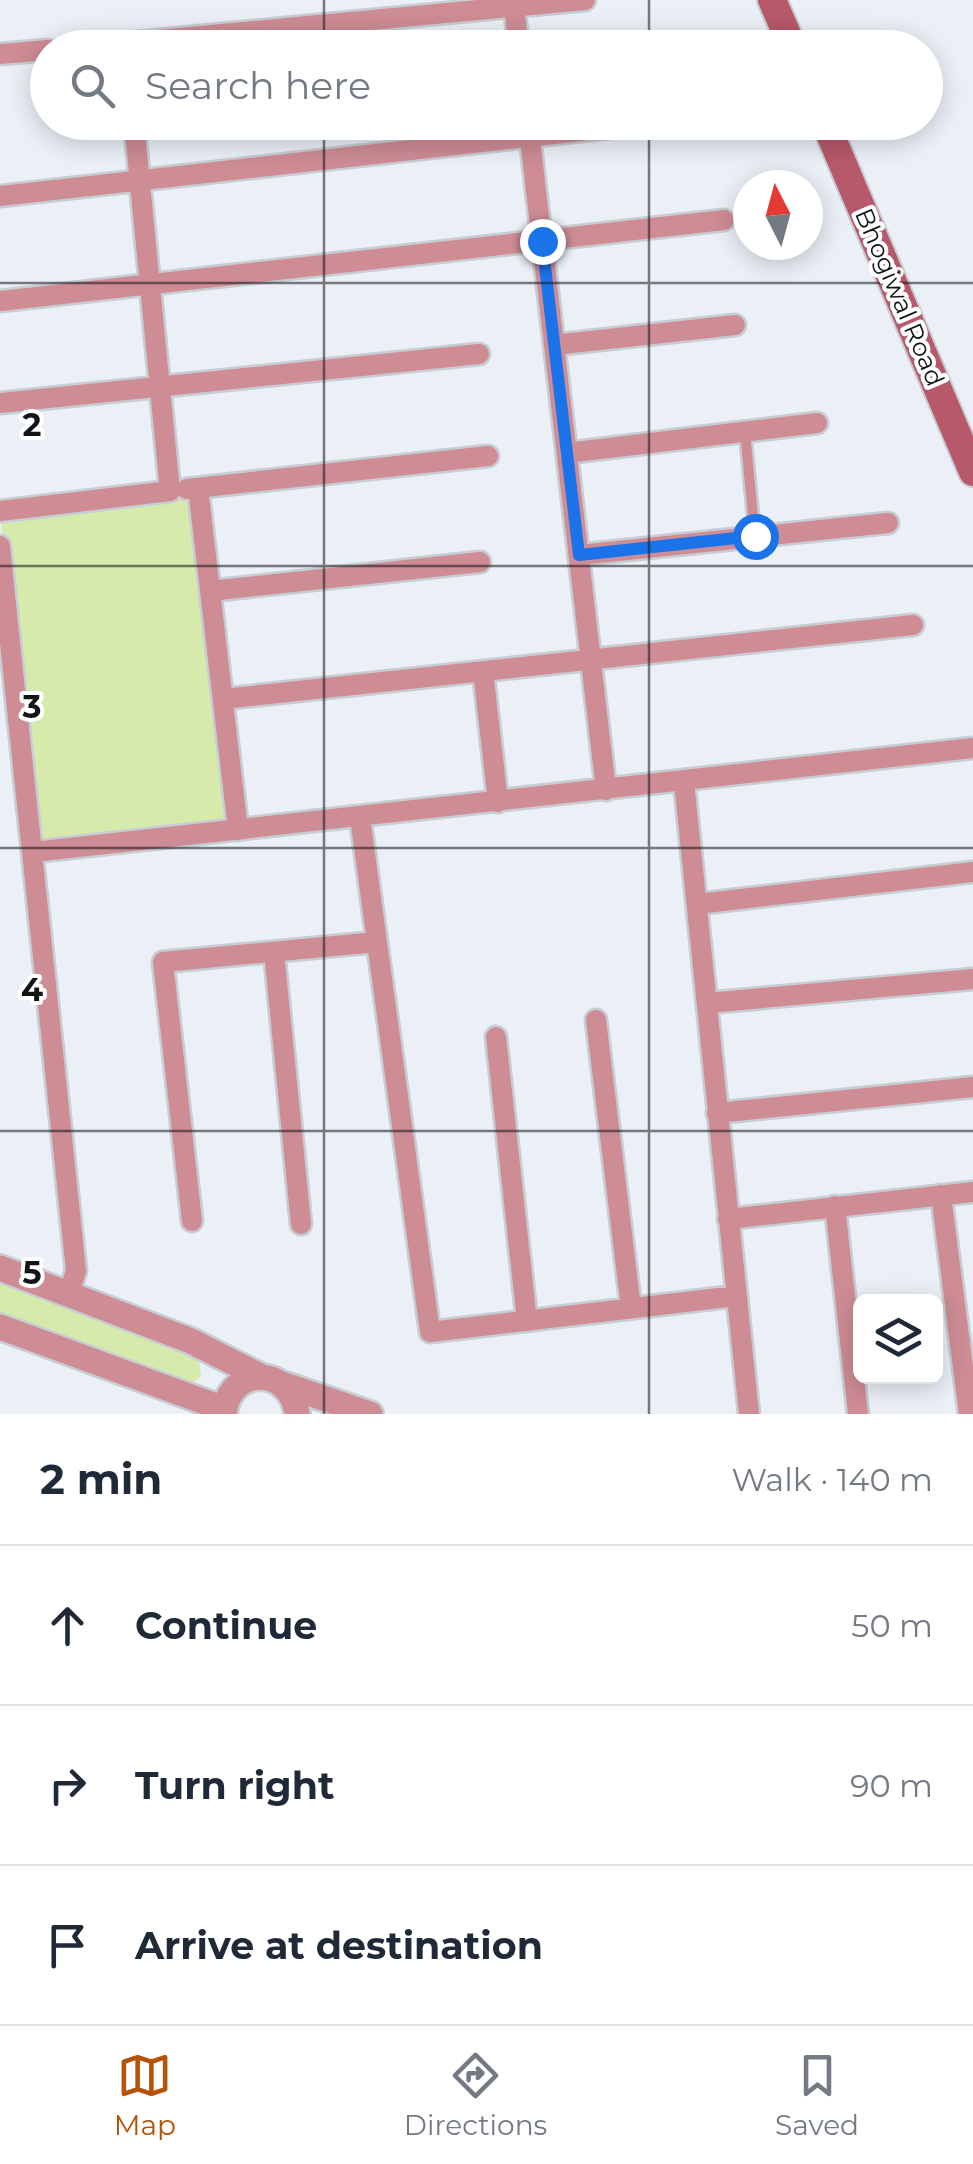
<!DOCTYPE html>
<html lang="en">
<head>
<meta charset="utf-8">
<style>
  body { margin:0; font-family:Montserrat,sans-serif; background:#f2f2f3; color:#1f2937 }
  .controls { position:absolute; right:30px; bottom:30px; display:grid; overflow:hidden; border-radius:15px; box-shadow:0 5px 25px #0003 }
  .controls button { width:90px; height:90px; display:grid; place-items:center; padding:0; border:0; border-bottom:2px solid #e0e1e3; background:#fff; color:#1f2937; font:50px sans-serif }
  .compass { position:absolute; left:733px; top:170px; width:90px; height:90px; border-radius:50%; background:#fff; box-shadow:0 5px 25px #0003; rotate:354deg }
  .stop { position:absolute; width:30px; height:30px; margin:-22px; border:8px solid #1a73e8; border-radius:50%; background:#fff }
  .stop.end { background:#1a73e8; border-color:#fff; box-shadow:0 2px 10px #0008 }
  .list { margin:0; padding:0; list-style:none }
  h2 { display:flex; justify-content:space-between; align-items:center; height:130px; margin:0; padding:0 40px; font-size:42px }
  h2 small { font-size:32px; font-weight:400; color:#747a83 }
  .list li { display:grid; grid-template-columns:65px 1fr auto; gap:30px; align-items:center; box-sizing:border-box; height:160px; padding:0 40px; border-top:2px solid #e0e1e3 }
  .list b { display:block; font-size:38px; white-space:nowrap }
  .list em { font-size:32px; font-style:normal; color:#747a83 }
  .icon { flex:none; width:55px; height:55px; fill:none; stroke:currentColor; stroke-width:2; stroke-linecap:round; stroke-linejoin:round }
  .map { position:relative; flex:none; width:973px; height:1414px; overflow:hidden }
  .search { position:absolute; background:#fff; box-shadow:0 5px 25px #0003; left:30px; right:30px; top:30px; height:110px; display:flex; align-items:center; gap:25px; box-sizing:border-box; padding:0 35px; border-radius:55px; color:#747a83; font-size:38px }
  .sheet { height:610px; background:#fff }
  nav { display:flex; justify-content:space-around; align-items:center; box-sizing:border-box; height:140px; border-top:2px solid #e0e1e3; background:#fff; font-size:28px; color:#747a83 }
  nav a { display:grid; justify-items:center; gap:5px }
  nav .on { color:#b45309 }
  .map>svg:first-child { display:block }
  .green { fill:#d6eaab }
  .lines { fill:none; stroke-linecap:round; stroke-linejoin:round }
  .service-casing { stroke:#c8cdd3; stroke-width:15 }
  .minor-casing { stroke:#c8cdd3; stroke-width:25 }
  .tertiary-casing { stroke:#c8cdd3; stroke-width:30 }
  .secondary-casing { stroke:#c8cdd3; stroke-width:32 }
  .service { stroke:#ce8c95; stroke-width:10 }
  .minor { stroke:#ce8c95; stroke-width:20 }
  .tertiary { stroke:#ce8c95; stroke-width:25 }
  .secondary { stroke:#b7596a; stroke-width:28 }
  .route { stroke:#1a73e8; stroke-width:12 }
  .grid { fill:none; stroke:#121416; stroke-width:2.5; stroke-opacity:0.55 }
  .labels { text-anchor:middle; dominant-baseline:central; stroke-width:8; stroke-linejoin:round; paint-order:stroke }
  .street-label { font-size:25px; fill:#121416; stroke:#fff }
  .grid-label { font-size:32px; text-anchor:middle; font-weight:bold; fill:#121416; stroke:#fff; stroke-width:8; stroke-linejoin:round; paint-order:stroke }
</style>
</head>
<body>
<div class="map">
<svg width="973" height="1414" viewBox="0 0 973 1414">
  <rect width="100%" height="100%" fill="#ebf0f7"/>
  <path class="green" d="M 198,488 L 238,830 L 33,852 L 0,511 Z
    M 0,1274 L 193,1354 L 199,1361 L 201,1376 L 189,1386 L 0,1318 Z"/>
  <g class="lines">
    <g class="service-casing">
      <path id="service" d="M 745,432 L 755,537"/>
    </g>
    <g class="minor-casing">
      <path id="minor" d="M 514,7 L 519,48
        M 73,48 L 585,0
        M 0,54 L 48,50
        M 528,122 L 606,790
        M 0,196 L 661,122
        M 0,301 L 724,220
        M 554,345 L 735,325
        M 0,403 L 479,354
        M 567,453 L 817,423
        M 198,488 L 238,830
        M 187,489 L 488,456
        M 0,511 L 170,491 L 134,122
        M 0,546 L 9,633
        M 579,555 L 888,523
        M 210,591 L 480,562
        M 0,633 L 9,633 L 76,1271 L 69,1293
        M 483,671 L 498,802
        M 223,699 L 913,625
        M 684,782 L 749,1414
        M 360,817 L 430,1332 L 736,1296
        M 33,852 L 973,748
        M 697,904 L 973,872
        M 274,952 L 301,1224
        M 707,1003 L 973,979
        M 596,1020 L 631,1308
        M 496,1037 L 527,1321
        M 717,1113 L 973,1087
        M 941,1195 L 969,1414
        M 835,1206 L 858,1414
        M 728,1219 L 973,1192
        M 192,1221 L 163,962 L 377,942"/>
    </g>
    <g class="tertiary-casing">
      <path id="tertiary" d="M 0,1268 L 191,1341 L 260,1376
        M 0,1327 L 224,1409
        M 285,1385 L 370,1414
        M 224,1414 C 229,1365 291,1365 297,1414"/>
    </g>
    <g class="secondary-casing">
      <path id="secondary" d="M 772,0 L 793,48
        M 825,122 L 973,472"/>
    </g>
    <use href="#service" class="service"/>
    <use href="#minor" class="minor"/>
    <use href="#tertiary" class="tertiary"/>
    <use href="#secondary" class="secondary"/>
  </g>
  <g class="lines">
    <path class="route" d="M 542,241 L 579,555 L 755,536"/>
  </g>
  <path class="grid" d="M 324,0 L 324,48M 649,0 L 649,48M 324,122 L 324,1414M 649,122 L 649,1414M 0,283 L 973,283M 0,566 L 973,566M 0,848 L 973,848M 0,1131 L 973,1131"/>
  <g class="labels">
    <g class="street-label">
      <text transform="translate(900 297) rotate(67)">Bhogiwal Road</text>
    </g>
  </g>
  <g class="grid-label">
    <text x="32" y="436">2</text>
    <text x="32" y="718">3</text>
    <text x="32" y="1001">4</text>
    <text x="32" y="1284">5</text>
  </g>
</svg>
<div class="controls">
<button><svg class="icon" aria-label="layers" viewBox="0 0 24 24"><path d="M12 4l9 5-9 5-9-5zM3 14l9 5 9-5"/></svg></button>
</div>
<svg class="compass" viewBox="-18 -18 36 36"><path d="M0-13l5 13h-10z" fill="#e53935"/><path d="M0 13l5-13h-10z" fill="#747a83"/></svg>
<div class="stop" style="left:755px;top:536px"></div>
<div class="stop end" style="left:542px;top:241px"></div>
<div class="search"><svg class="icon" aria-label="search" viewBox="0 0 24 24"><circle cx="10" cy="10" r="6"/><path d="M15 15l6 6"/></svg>Search here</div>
</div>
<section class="sheet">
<h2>2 min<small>Walk · 140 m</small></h2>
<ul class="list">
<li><svg class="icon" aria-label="ahead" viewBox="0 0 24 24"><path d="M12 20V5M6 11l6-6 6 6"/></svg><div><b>Continue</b></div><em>50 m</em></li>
<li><svg class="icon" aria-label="right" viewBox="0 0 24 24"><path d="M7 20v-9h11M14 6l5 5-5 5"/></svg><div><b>Turn right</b></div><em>90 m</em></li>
<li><svg class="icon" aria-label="arrive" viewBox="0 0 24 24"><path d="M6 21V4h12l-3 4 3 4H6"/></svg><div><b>Arrive at destination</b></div></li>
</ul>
</section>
<nav>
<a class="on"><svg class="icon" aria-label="map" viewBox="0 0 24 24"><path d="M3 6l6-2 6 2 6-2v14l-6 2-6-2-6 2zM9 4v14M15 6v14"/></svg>Map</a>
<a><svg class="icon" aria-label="directions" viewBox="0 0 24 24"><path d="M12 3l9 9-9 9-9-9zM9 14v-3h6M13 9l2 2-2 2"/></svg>Directions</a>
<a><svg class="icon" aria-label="saved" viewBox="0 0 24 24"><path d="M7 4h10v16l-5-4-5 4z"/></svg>Saved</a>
</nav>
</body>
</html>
